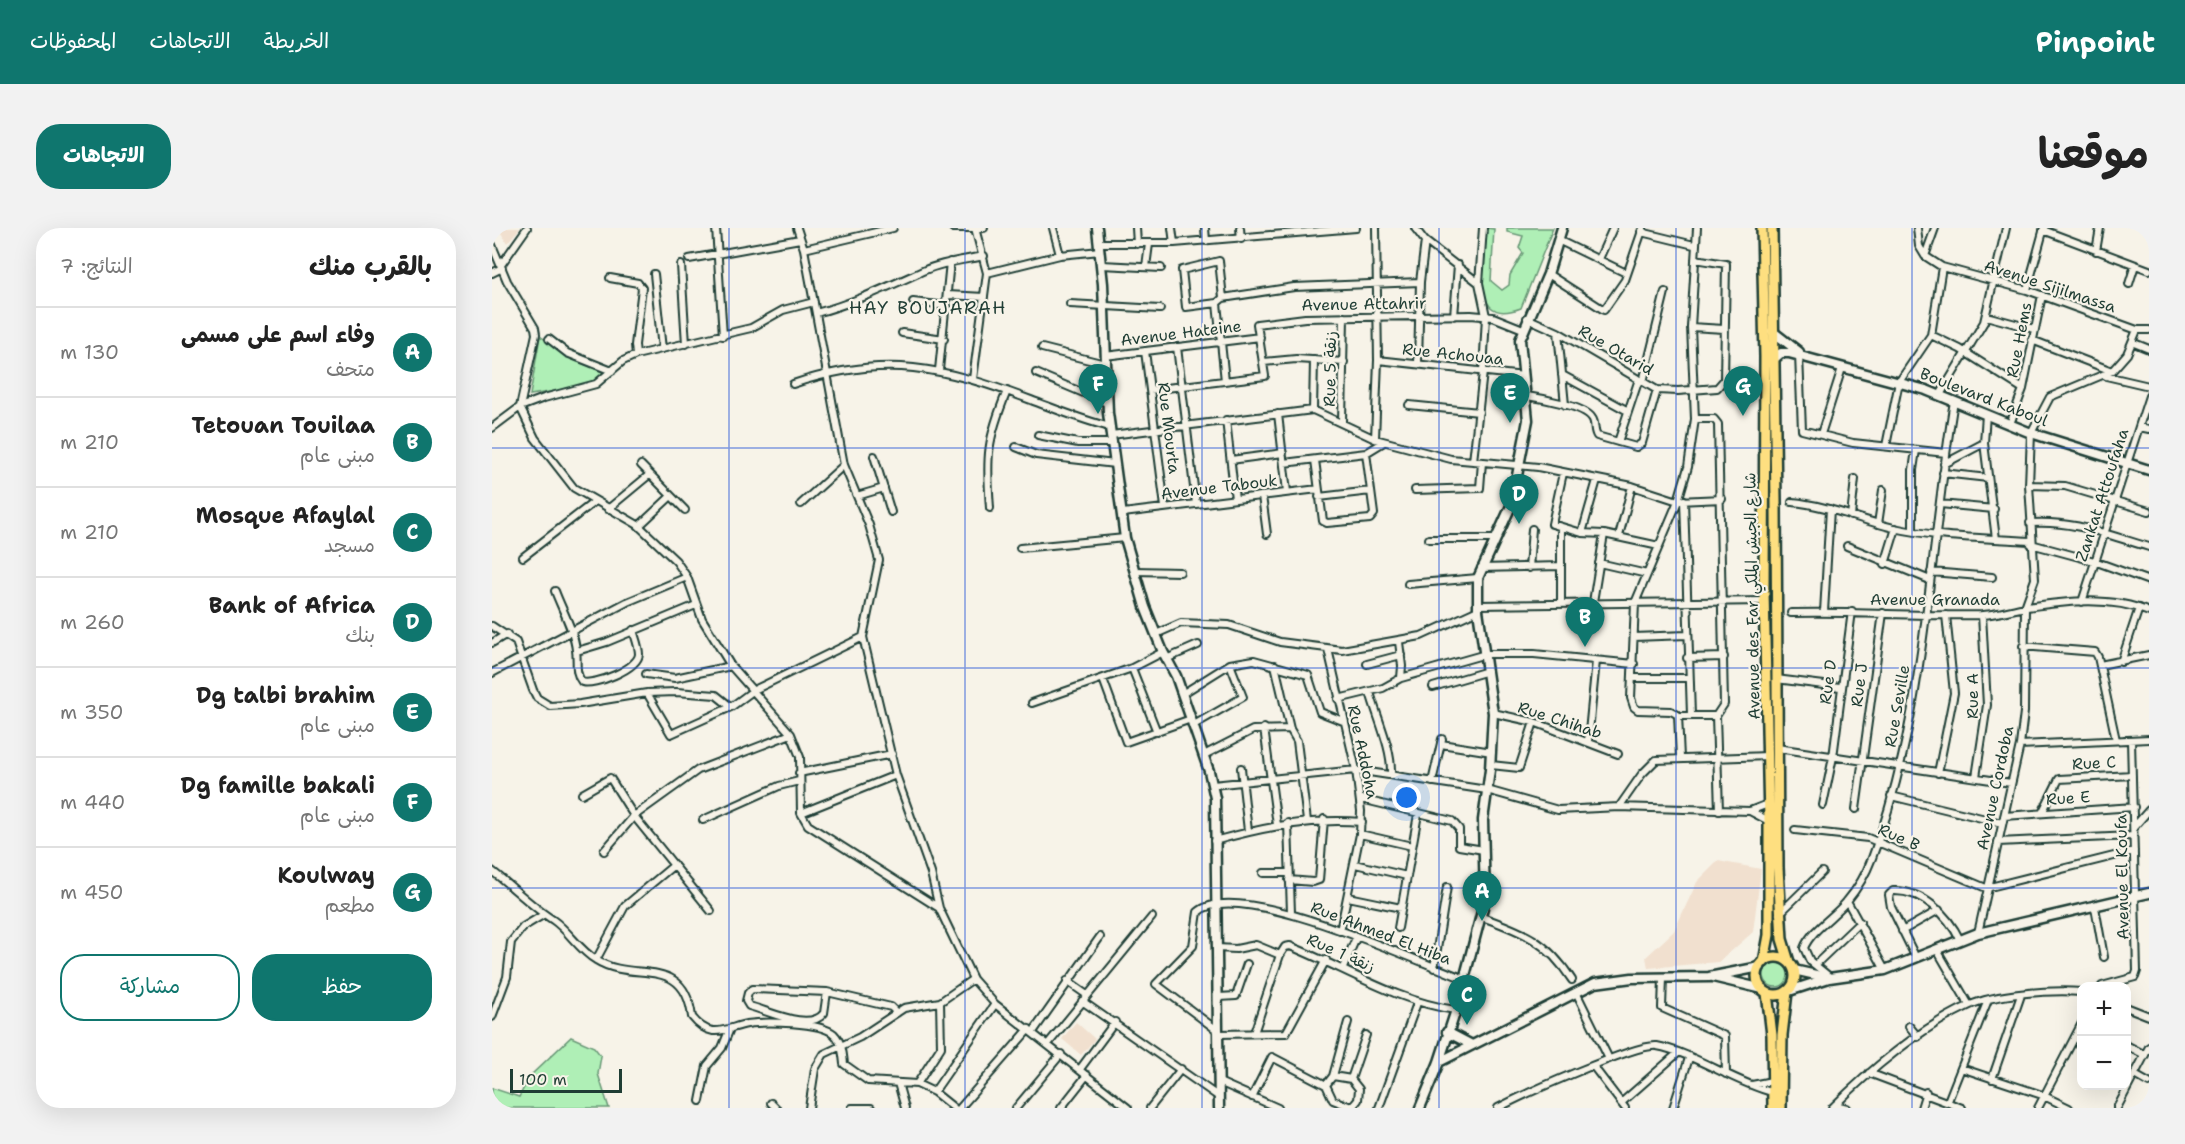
<!DOCTYPE html>
<html lang="ar">
<head>
<meta charset="utf-8">
<style>
  body { margin:0; font-family:"Shantell Sans","Playpen Sans Arabic",sans-serif; background:#f2f2f2; color:#222; direction:rtl }
  .controls { position:absolute; right:18px; bottom:18px; display:grid; overflow:hidden; border-radius:12px; box-shadow:0 6px 24px #0002 }
  .controls button { width:54px; height:54px; display:grid; place-items:center; padding:0; border:0; border-bottom:2px solid #e0e0e0; background:#fff; color:#222; font:30px sans-serif }
  .scale { position:absolute; left:18px; bottom:15px; width:112px; box-sizing:border-box; padding-left:6px; border:3px solid #1f3d34; border-top:0; font-size:16px; line-height:21px; white-space:nowrap; color:#1f3d34; -webkit-text-stroke:4px #f7f3e8; paint-order:stroke }
  .you { position:absolute; left:915px; top:570px; width:21px; height:21px; margin:-15px; border:4px solid #fff; border-radius:50%; background:#1a73e8; box-shadow:0 0 0 9px #1a73e833 }
  .badge { display:grid; place-items:center; width:39px; height:39px; border-radius:50%; background:#0f766e; color:#fff; font-size:20px; font-weight:700 }
  .pin { position:absolute; translate:-50% -50px; filter:drop-shadow(0 2px 3px #0008) }
  .pin::after { content:''; position:absolute; top:32px; width:21px; height:18px; background:inherit; clip-path:polygon(0 0,100% 0,50% 100%) }
  .list { margin:0; padding:0; list-style:none }
  h2 { display:flex; justify-content:space-between; align-items:center; height:78px; margin:0; padding:0 24px; font-size:26px }
  h2 small { font-size:20px; font-weight:400; color:#767676 }
  .list li { display:grid; grid-template-columns:39px 1fr auto; gap:18px; align-items:center; box-sizing:border-box; height:90px; padding:0 24px; border-top:2px solid #e0e0e0 }
  .list b { display:block; font-size:22px; white-space:nowrap }
  .list p { margin:0; font-size:20px; white-space:nowrap; color:#767676 }
  .list em { font-size:20px; font-style:normal; color:#767676 }
  .actions { display:flex; gap:12px; padding:18px 24px }
  .actions a { flex:1; padding:14px 0; border:2px solid #0f766e; border-radius:24px; text-align:center; font-size:21px; color:#0f766e }
  .actions .main { background:#0f766e; color:#fff }
  .map { position:relative; flex:none; width:1657px; height:880px; overflow:hidden; direction:ltr; border-radius:24px }
  header { display:flex; align-items:center; gap:36px; box-sizing:border-box; height:84px; padding:0 30px; background:#0f766e; color:#fff }
  header strong { font-size:28px }
  nav { display:flex; gap:33px; margin-inline-start:auto; font-size:21px }
  .intro { display:flex; align-items:center; justify-content:space-between; box-sizing:border-box; height:144px; padding:0 36px }
  h1 { margin:0; font-size:42px }
  .button { padding:15px 27px; border-radius:24px; background:#0f766e; color:#fff; font-size:21px; font-weight:700 }
  main { display:flex; gap:36px; padding:0 36px }
  aside { flex:1; background:#fff; border-radius:24px; box-shadow:0 6px 24px #0002 }
  .map>svg:first-child { display:block }
  .built { fill:#f1e0cf }
  .green { fill:#afefb6; stroke:#679675; stroke-width:1.5 }
  .lines { fill:none; stroke-linecap:round; stroke-linejoin:round }
  .street-casing { stroke:#1f3d34; stroke-width:10 }
  .secondary-casing { stroke:#1f3d34; stroke-width:13 }
  .primary-casing { stroke:#1f3d34; stroke-width:14 }
  .street { stroke:#f7f3e8; stroke-width:6 }
  .secondary { stroke:#f7f3e8; stroke-width:8 }
  .primary { stroke:#fedf80; stroke-width:9 }
  .grid { fill:none; stroke:#1d4ed8; stroke-width:1.5; stroke-opacity:0.55 }
  .labels { text-anchor:middle; dominant-baseline:central; stroke-width:4.5; stroke-linejoin:round; paint-order:stroke }
  .street-label { font-size:16px; fill:#1f3d34; stroke:#f7f3e8 }
  .neighbourhood-label { font-size:18px; letter-spacing:1.5px; fill:#1f3d34; stroke:#f7f3e8 }
</style>
</head>
<body>
<header>
<strong>Pinpoint</strong>
<nav><a>الخريطة</a><a>الاتجاهات</a><a>المحفوظات</a></nav>
</header>
<div class="intro"><h1>موقعنا</h1><a class="button">الاتجاهات</a></div>
<main>
<div class="map">
<svg width="1657" height="880" viewBox="0 0 1657 880">
  <rect width="100%" height="100%" fill="#f7f3e8"/>
  <filter id="ink" filterUnits="userSpaceOnUse"><feTurbulence type="fractalNoise" baseFrequency=".0167" numOctaves="2"/><feDisplacementMap in="SourceGraphic" scale="12" xChannelSelector="R" yChannelSelector="G"/><feConvolveMatrix kernelMatrix="1 2 1 2 8 2 1 2 1" color-interpolation-filters="sRGB"/></filter>
  <g filter="url(#ink)">
    <path class="built" d="M 6,0 L 28,0 L 15,15 Z
      M 1226,633 L 1269,641 L 1261,704 L 1227,734 L 1156,740 L 1154,729 L 1182,703 L 1205,654 Z
      M 584,794 L 603,811 L 589,827 L 570,811 Z"/>
    <path class="green" d="M 994,0 L 1002,1 L 999,53 L 1010,62 L 1017,57 L 1018,47 L 1031,25 L 1027,20 L 1031,8 L 1015,4 L 1015,0 L 1061,0 L 1029,80 C 973,101 996,28 994,0 Z
      M 48,108 L 80,131 L 113,145 L 95,158 L 38,167 Z
      M1272 747a12 12 0 1 1 24 0a12 12 0 1 1-24 0Z
      M 79,809 L 102,819 L 109,828 L 106,846 L 117,880 L 0,880 L 0,860 L 27,869 L 38,848 Z"/>
    <g class="lines">
      <g class="street-casing">
        <path id="street" d="M 224,0 L 231,108
          M 305,0 L 312,21 L 352,237 L 377,297 L 387,332 L 371,409 L 404,547 L 439,645 L 447,680 L 481,751 L 503,776 L 636,880
          M 461,0 L 492,0
          M 561,0 L 568,27
          M 644,0 L 645,16
          M 680,0 L 682,15
          M 713,0 L 714,13
          M 748,0 L 749,11
          M 923,0 L 933,13 L 987,55
          M 1425,0 L 1427,18 L 1433,28 L 1450,39 L 1535,62 L 1645,102 L 1657,102
          M 1551,2 L 1657,42
          M 1149,4 L 1202,17
          M 1068,13 L 1134,45
          M 608,15 L 682,15 L 864,0
          M 0,17 L 15,53 L 43,100 L 44,106 L 28,179 L 43,210 L 82,260 L 146,297 L 184,333 L 195,349 L 210,391 L 239,438 L 299,506 L 308,529 L 309,585 L 316,597 L 447,680
          M 312,21 L 401,0
          M 1604,23 L 1608,0
          M 1433,28 L 1443,0
          M 197,31 L 308,11
          M 1107,31 L 1121,0
          M 9,37 L 35,0
          M 189,37 L 194,116
          M 610,37 L 669,40
          M 654,39 L 657,16
          M 0,45 L 10,40
          M 495,45 L 568,27 L 608,23
          M 162,46 L 170,121
          M 1056,46 L 1112,82 L 1133,52 L 1151,0
          M 118,50 L 146,55 L 150,60 L 143,117 L 144,127
          M 1637,56 L 1643,37
          M 1535,62 L 1552,0
          M 456,67 L 492,69
          M 731,70 L 727,33 L 690,42 L 694,79 L 725,75 L 731,70 L 802,59 L 928,54
          M 421,74 L 455,78
          M 725,75 L 733,153
          M 578,76 L 668,81
          M 324,85 C 362,75 397,58 433,42 C 452,34 472,32 492,28
          M 962,88 L 966,37
          M 1494,88 L 1542,101
          M 1035,90 L 1066,104 L 1165,162 L 1186,163 L 1225,160 L 1232,152 L 1234,36 L 1203,31
          M 1199,99 L 1232,101
          M 1066,104 L 1073,177
          M 410,105 L 452,111
          M 1439,107 L 1468,121 L 1531,161
          M 57,111 L 75,125 L 120,143
          M 1540,112 L 1620,143
          M 1642,115 L 1657,121
          M 685,119 L 704,276
          M 550,120 L 613,136
          M 653,123 L 673,279
          M 1307,127 L 1310,202 L 1361,215 L 1454,225
          M 613,128 L 768,109
          M 886,132 L 1032,148
          M 772,134 L 804,131 L 852,134
          M 926,136 L 928,54 L 933,13
          M 447,142 L 458,34
          M 544,145 L 615,175
          M 1070,147 L 1136,183
          M 1614,148 L 1657,158
          M 481,151 L 495,45 L 483,0
          M 1151,154 L 1173,64
          M 301,156 C 393,125 451,139 539,172 C 566,182 590,192 618,199
          M 658,162 L 773,148 L 765,96 L 813,90 L 979,87 L 1001,89 L 1031,101
          M 1448,167 L 1492,94 L 1514,0
          M 1035,168 C 1048,170 1093,178 1100,190 C 1104,195 1101,202 1105,208 L 1144,219 L 1150,215 L 1165,162
          M 917,177 L 987,184
          M 821,182 L 822,132
          M 786,186 L 795,264
          M 1494,186 L 1492,215 L 1504,311
          M 734,192 L 743,271
          M 850,194 L 852,89
          M 1518,196 L 1531,161 L 1550,67
          M 1647,199 L 1657,201
          M 0,200 L 28,179 L 52,170 L 104,156 L 131,133 L 144,127 L 259,100 L 291,82 L 322,74
          M 1329,206 L 1350,140
          M 546,207 L 586,215 L 621,215
          M 619,207 L 821,182 L 883,211 L 959,231 L 1046,239 L 1140,258 L 1186,273 L 1230,271
          M 883,211 L 886,132 L 884,0
          M 1126,214 L 1147,151
          M 1394,218 L 1407,154 L 1439,107 L 1450,39
          M 524,219 L 544,227 L 623,236
          M 382,228 L 399,284
          M 739,232 L 791,225
          M 823,232 L 831,293 L 835,295 L 878,291 L 882,286 L 874,225
          M 981,233 L 991,144 L 994,88 L 987,55 L 991,0
          M 792,235 L 874,225 L 892,214
          M 1452,236 L 1492,215
          M 149,237 L 193,282
          M 1071,245 L 1060,296 L 1090,305 L 1112,306 L 1167,318
          M 1451,245 L 1496,250
          M 1537,257 L 1573,258 L 1657,283
          M 923,262 L 988,260 L 990,234
          M 365,268 L 392,260
          M 770,268 L 775,306
          M 827,269 L 879,263
          M 1192,272 L 1199,487
          M 1300,274 C 1335,277 1368,292 1402,300 C 1447,310 1493,310 1539,313
          M 309,276 L 352,237
          M 1448,276 L 1502,281
          M 498,280 C 494,228 495,212 515,163
          M 116,281 L 157,247
          M 631,285 L 826,261
          M 1359,288 L 1363,251
          M 1538,295 C 1583,292 1615,307 1657,319
          M 1386,296 L 1391,262
          M 147,298 L 179,268
          M 1421,303 L 1421,242 L 1424,222
          M 1090,305 L 1105,252
          M 1127,308 L 1140,258
          M 937,311 L 1002,311
          M 1539,316 L 1602,333 L 1657,353
          M 1355,318 L 1438,352
          M 528,320 L 633,310
          M 31,329 L 102,274
          M 1107,335 L 1155,346
          M 1393,336 L 1404,300
          M 989,340 L 1069,338
          M 1037,340 L 1040,301
          M 643,343 L 688,344
          M 1439,344 L 1500,349
          M 916,356 L 986,350
          M 63,363 C 70,382 82,402 84,422 C 86,434 82,444 90,454 C 102,458 146,441 147,426 C 147,419 143,409 141,402
          M 1069,374 L 1069,300
          M 1101,374 L 1112,306
          M 1590,374 L 1657,168
          M 986,377 L 1272,373
          M 1332,384 L 1338,281
          M 1299,385 C 1363,383 1427,389 1491,387 C 1507,386 1520,381 1535,379 C 1575,373 1620,368 1657,384
          M 0,398 L 24,414 L 41,462 L 45,470 L 58,478 L 88,476 L 155,465 L 184,464 L 224,467 L 239,479 L 262,462 L 371,409
          M 664,406 L 689,395 L 737,397 L 788,414 L 850,422 L 929,408 L 986,382
          M 1142,409 L 1195,407
          M 907,414 L 910,438 L 909,450
          M 0,415 L 15,406
          M 1531,418 L 1603,424 L 1606,429 L 1624,512
          M 836,421 L 864,542 L 869,583 L 868,606 L 848,703
          M 85,423 L 115,414 L 204,377
          M 1195,430 L 1232,429
          M 674,431 L 706,417
          M 1629,434 L 1647,380
          M 875,436 L 909,427
          M 783,437 L 798,501 L 805,513 L 815,593
          M 1608,437 L 1657,427
          M 640,440 L 665,504
          M 0,445 L 135,374 L 195,349
          M 154,446 L 183,450 L 239,438
          M 1141,450 L 1197,450
          M 611,451 L 634,514 L 699,491
          M 1284,451 L 1348,459
          M 941,459 L 996,443
          M 878,464 C 885,490 900,520 899,546
          M 155,465 L 179,506 L 239,479
          M 690,466 L 738,436 L 762,432 L 816,447 L 828,484 L 851,493
          M 846,471 L 891,460 L 909,450 L 994,426 L 1042,426 L 1142,436
          M 540,475 L 640,440 L 671,424
          M 1001,485 L 1042,494 L 1126,526
          M 1186,488 L 1224,488 L 1232,476 L 1226,196 L 1222,191 L 1203,191
          M 1224,488 L 1227,583
          M 700,498 L 751,469 L 738,436
          M 772,500 L 785,597
          M 1096,514 L 1104,433
          M 949,516 L 1000,524
          M 1528,517 L 1657,511
          M 1285,520 L 1519,555
          M 712,527 L 761,502 L 798,501
          M 1188,530 L 1186,487 L 1179,483 L 1146,482 L 1142,479 L 1139,470 L 1143,375 L 1186,273 L 1196,239 L 1203,191 L 1199,99 L 1205,0
          M 999,537 L 1027,540 L 1042,494
          M 749,540 L 756,603
          M 307,545 L 400,526
          M 1446,545 L 1462,465 L 1454,387
          M 1484,549 L 1495,477 L 1490,387
          M 940,554 L 950,511
          M 721,557 L 864,542 L 995,562 L 1066,582 L 1127,579 L 1258,583 L 1276,576
          M 90,566 L 118,550 L 142,588 L 219,683
          M 1399,568 L 1510,595
          M 869,571 L 960,593 L 967,601 L 967,618 L 992,622
          M 1331,577 L 1341,529 L 1360,383
          M 1127,579 L 1150,546 L 1164,532 L 1276,528
          M 1364,581 L 1391,385
          M 1258,583 L 1277,593
          M 309,585 L 404,547
          M 1550,585 L 1567,551 L 1640,547
          M 1512,588 L 1642,579
          M 211,592 L 287,558 L 307,553
          M 796,595 L 799,685
          M 1642,599 L 1657,582
          M 1303,602 L 1376,610 L 1494,660 L 1642,623
          M 868,606 L 920,618
          M 722,613 C 773,599 816,590 870,594
          M 1506,614 L 1641,608
          M 112,623 L 142,588 L 206,542 L 299,506
          M 863,636 L 915,648
          M 0,643 C 21,659 39,678 61,692 C 77,703 87,722 104,732 C 142,756 192,725 200,789 C 219,813 234,800 255,796 C 273,793 329,794 342,806 C 350,814 351,826 352,836 L 376,853 L 425,856 L 442,864 L 462,880
          M 771,645 L 797,645
          M 797,652 L 821,654 L 827,652 L 832,591
          M 856,669 L 909,680
          M 1355,673 L 1393,742
          M 1603,679 L 1612,729
          M 1287,686 L 1330,644
          M 990,689 C 1032,704 1055,713 1080,752
          M 906,700 L 926,586
          M 1410,703 L 1447,682
          M 1486,705 L 1528,517 L 1532,484 L 1533,379 L 1543,351 L 1537,257 L 1539,205 L 1558,169 L 1620,143 L 1635,126 L 1645,102
          M 725,720 L 744,721 L 764,717 L 788,727 L 793,719 L 798,718 C 853,740 905,774 964,782
          M 1445,722 L 1477,777
          M 1424,730 L 1399,679 L 1397,667 L 1401,663 C 1431,662 1456,687 1468,712
          M 104,732 L 133,678 L 182,637
          M 1323,737 L 1368,694
          M 851,740 L 864,710
          M 942,740 L 955,659
          M 1171,750 L 1170,780 L 1233,808 L 1234,846
          M 1339,750 L 1318,733 L 1312,720 C 1319,702 1343,688 1355,673 C 1366,660 1374,646 1380,630 C 1434,489 1437,322 1462,173
          M 575,753 L 595,767
          M 1610,758 L 1643,749 L 1645,743 L 1639,512
          M 260,761 L 335,764 L 332,785 C 318,804 277,783 257,778 L 254,773 L 256,765 Z
          M 335,764 L 399,779 L 405,785
          M 1084,764 L 1117,831
          M 727,769 L 744,768 L 755,736
          M 590,773 L 727,869
          M 1634,779 L 1657,788
          M 0,789 L 15,749 L 19,714 L 31,699 L 51,687
          M 1417,798 L 1426,809
          M 725,802 L 664,756 L 701,718 L 706,684 C 746,649 925,734 973,751
          M 541,804 L 608,709
          M 762,805 L 788,727
          M 726,806 L 794,805 L 834,732
          M 556,816 L 660,689
          M 1634,817 L 1653,827
          M 1101,838 L 1133,880
          M 1469,840 L 1550,867 L 1577,880
          M 588,841 L 623,794
          M 1377,845 L 1470,880
          M 1643,847 L 1657,855
          M 841,848 L 859,851 L 867,861 L 866,872 L 860,879
          M 859,851 L 874,807
          M 1500,851 L 1529,767
          M 727,854 L 786,880
          M 406,855 L 413,880
          M 425,856 L 449,819 L 448,774
          M 834,857 L 841,848 L 856,794
          M 834,857 L 841,872 L 862,880
          M 1260,857 L 1280,853
          M 442,864 L 503,776
          M 760,869 L 780,829 L 834,857
          M 208,873 L 215,838 L 230,820 L 237,803
          M 1456,873 L 1496,772
          M 279,875 L 284,880
          M 1129,875 L 1186,825
          M 1343,877 L 1355,880
          M 317,880 L 323,841 L 332,826 L 368,809 L 412,780 L 448,774 L 481,751
          M 360,880 L 379,880
          M 468,880 L 537,801
          M 524,880 L 569,826
          M 569,880 L 595,847
          M 658,880 L 689,841
          M 887,880 L 925,775
          M 1006,880 C 1028,868 1145,815 1165,818 C 1200,824 1243,855 1280,864
          M 1181,880 L 1197,830
          M 1340,880 C 1377,843 1428,800 1476,778 C 1504,765 1559,762 1590,764
          M 1429,880 L 1434,864
          M 1546,880 L 1590,795
          M 1625,880 L 1657,819"/>
      </g>
      <g class="secondary-casing">
        <path id="secondary" d="M 605,0 L 611,56 L 616,185 L 633,310 L 653,379 L 671,424 L 684,448 L 717,543 L 723,570 L 727,880
          M 1280,103 L 1307,124
          M 1281,132 L 1289,125 L 1297,125 L 1434,162 L 1539,205 L 1657,242
          M 1302,742 L 1337,750
          M 1221,749 L 1271,761
          M 1297,763 L 1337,750 L 1393,742 L 1486,705 L 1657,665
          M 955,804 L 978,816
          M 947,834 L 1103,755 L 1140,750 L 1217,749 L 1268,739
          M 928,880 L 947,834 L 964,782 L 993,672 L 991,592 L 998,542 L 1001,485 L 986,382 L 986,350 L 1019,278 L 1036,192 L 1028,112 L 1056,46 L 1070,0"/>
      </g>
      <g class="primary-casing">
        <path id="primary" d="M 1270,0 L 1273,129 L 1272,363 L 1277,593 L 1277,707 L 1272,734
          M 1280,0 L 1284,274 L 1286,640 L 1290,711 L 1297,734
          M1265 748a19 19 0 1 1 38 0a19 19 0 1 1-38 0Z
          M 1275,765 L 1280,807 L 1281,880
          M 1289,880 L 1290,807 L 1295,764"/>
      </g>
      <use href="#street" class="street"/>
      <use href="#secondary" class="secondary"/>
      <use href="#primary" class="primary"/>
    </g>
  </g>
  <path class="grid" d="M 237,0 L 237,880M 473,0 L 473,880M 710,0 L 710,880M 947,0 L 947,880M 1184,0 L 1184,880M 1420,0 L 1420,880M 0,220 L 1657,220M 0,440 L 1657,440M 0,660 L 1657,660"/>
  <g class="labels">
    <g class="street-label">
      <text transform="translate(1558 58) rotate(18)">Avenue Sijilmassa</text>
      <text transform="translate(872 76) rotate(-1)">Avenue Attahrir</text>
      <text transform="translate(689 105) rotate(-7)">Avenue Hateine</text>
      <text transform="translate(1527 112) rotate(-79)">Rue Hems</text>
      <text transform="translate(1124 122) rotate(30)">Rue Otarid</text>
      <text transform="translate(961 126) rotate(6)">Rue Achouaa</text>
      <text transform="translate(838 141) rotate(-89)">Rue 5 زنقة</text>
      <text transform="translate(1492 169) rotate(21)">Boulevard Kaboul</text>
      <text transform="translate(677 200) rotate(83)">Rue Mourta</text>
      <text transform="translate(727 259) rotate(-7)">Avenue Tabouk</text>
      <text transform="translate(1610 267) rotate(-72)">Zankat Attoufaha</text>
      <text transform="translate(1260 368) rotate(-91)">Avenue des Far شارع الجيش الملكي</text>
      <text x="1443" y="371">Avenue Granada</text>
      <text transform="translate(1336 454) rotate(-82)">Rue D</text>
      <text transform="translate(1367 457) rotate(-83)">Rue J</text>
      <text transform="translate(1480 468) rotate(-90)">Rue A</text>
      <text transform="translate(1405 478) rotate(-80)">Rue Seville</text>
      <text transform="translate(1068 492) rotate(18)">Rue Chihab</text>
      <text transform="translate(871 524) rotate(78)">Rue Addoha</text>
      <text transform="translate(1602 535) rotate(-3)">Rue C</text>
      <text transform="translate(1503 560) rotate(-78)">Avenue Cordoba</text>
      <text transform="translate(1576 570) rotate(-4)">Rue E</text>
      <text transform="translate(1407 609) rotate(24)">Rue B</text>
      <text transform="translate(1630 649) rotate(-91)">Avenue El Koufa</text>
      <text transform="translate(889 705) rotate(21)">Rue Ahmed El Hiba</text>
      <text transform="translate(849 725) rotate(24)">Rue 1 زنقة</text>
    </g>
    <g class="neighbourhood-label">
      <text x="436" y="80">HAY BOUJARAH</text>
    </g>
  </g>
</svg>
<div class="controls">
<button>+</button>
<button>−</button>
</div>
<div class="scale">100 m</div>
<div class="you"></div>
<div class="pin badge" style="left:990px;top:693px">A</div>
<div class="pin badge" style="left:1093px;top:419px">B</div>
<div class="pin badge" style="left:975px;top:797px">C</div>
<div class="pin badge" style="left:1027px;top:296px">D</div>
<div class="pin badge" style="left:1018px;top:195px">E</div>
<div class="pin badge" style="left:606px;top:186px">F</div>
<div class="pin badge" style="left:1251px;top:188px">G</div>
</div>
<aside>
<h2>بالقرب منك<small>النتائج: 7</small></h2>
<ul class="list">
<li><span class="badge">A</span><div><b>وفاء اسم على مسمى</b><p>متحف</p></div><em>130 m</em></li>
<li><span class="badge">B</span><div><b>Tetouan Touilaa</b><p>مبنى عام</p></div><em>210 m</em></li>
<li><span class="badge">C</span><div><b>Mosque Afaylal</b><p>مسجد</p></div><em>210 m</em></li>
<li><span class="badge">D</span><div><b>Bank of Africa</b><p>بنك</p></div><em>260 m</em></li>
<li><span class="badge">E</span><div><b>Dg talbi brahim</b><p>مبنى عام</p></div><em>350 m</em></li>
<li><span class="badge">F</span><div><b>Dg famille bakali</b><p>مبنى عام</p></div><em>440 m</em></li>
<li><span class="badge">G</span><div><b>Koulway</b><p>مطعم</p></div><em>450 m</em></li>
</ul>
<div class="actions"><a class="main">حفظ</a><a>مشاركة</a></div>
</aside>
</main>
</body>
</html>
